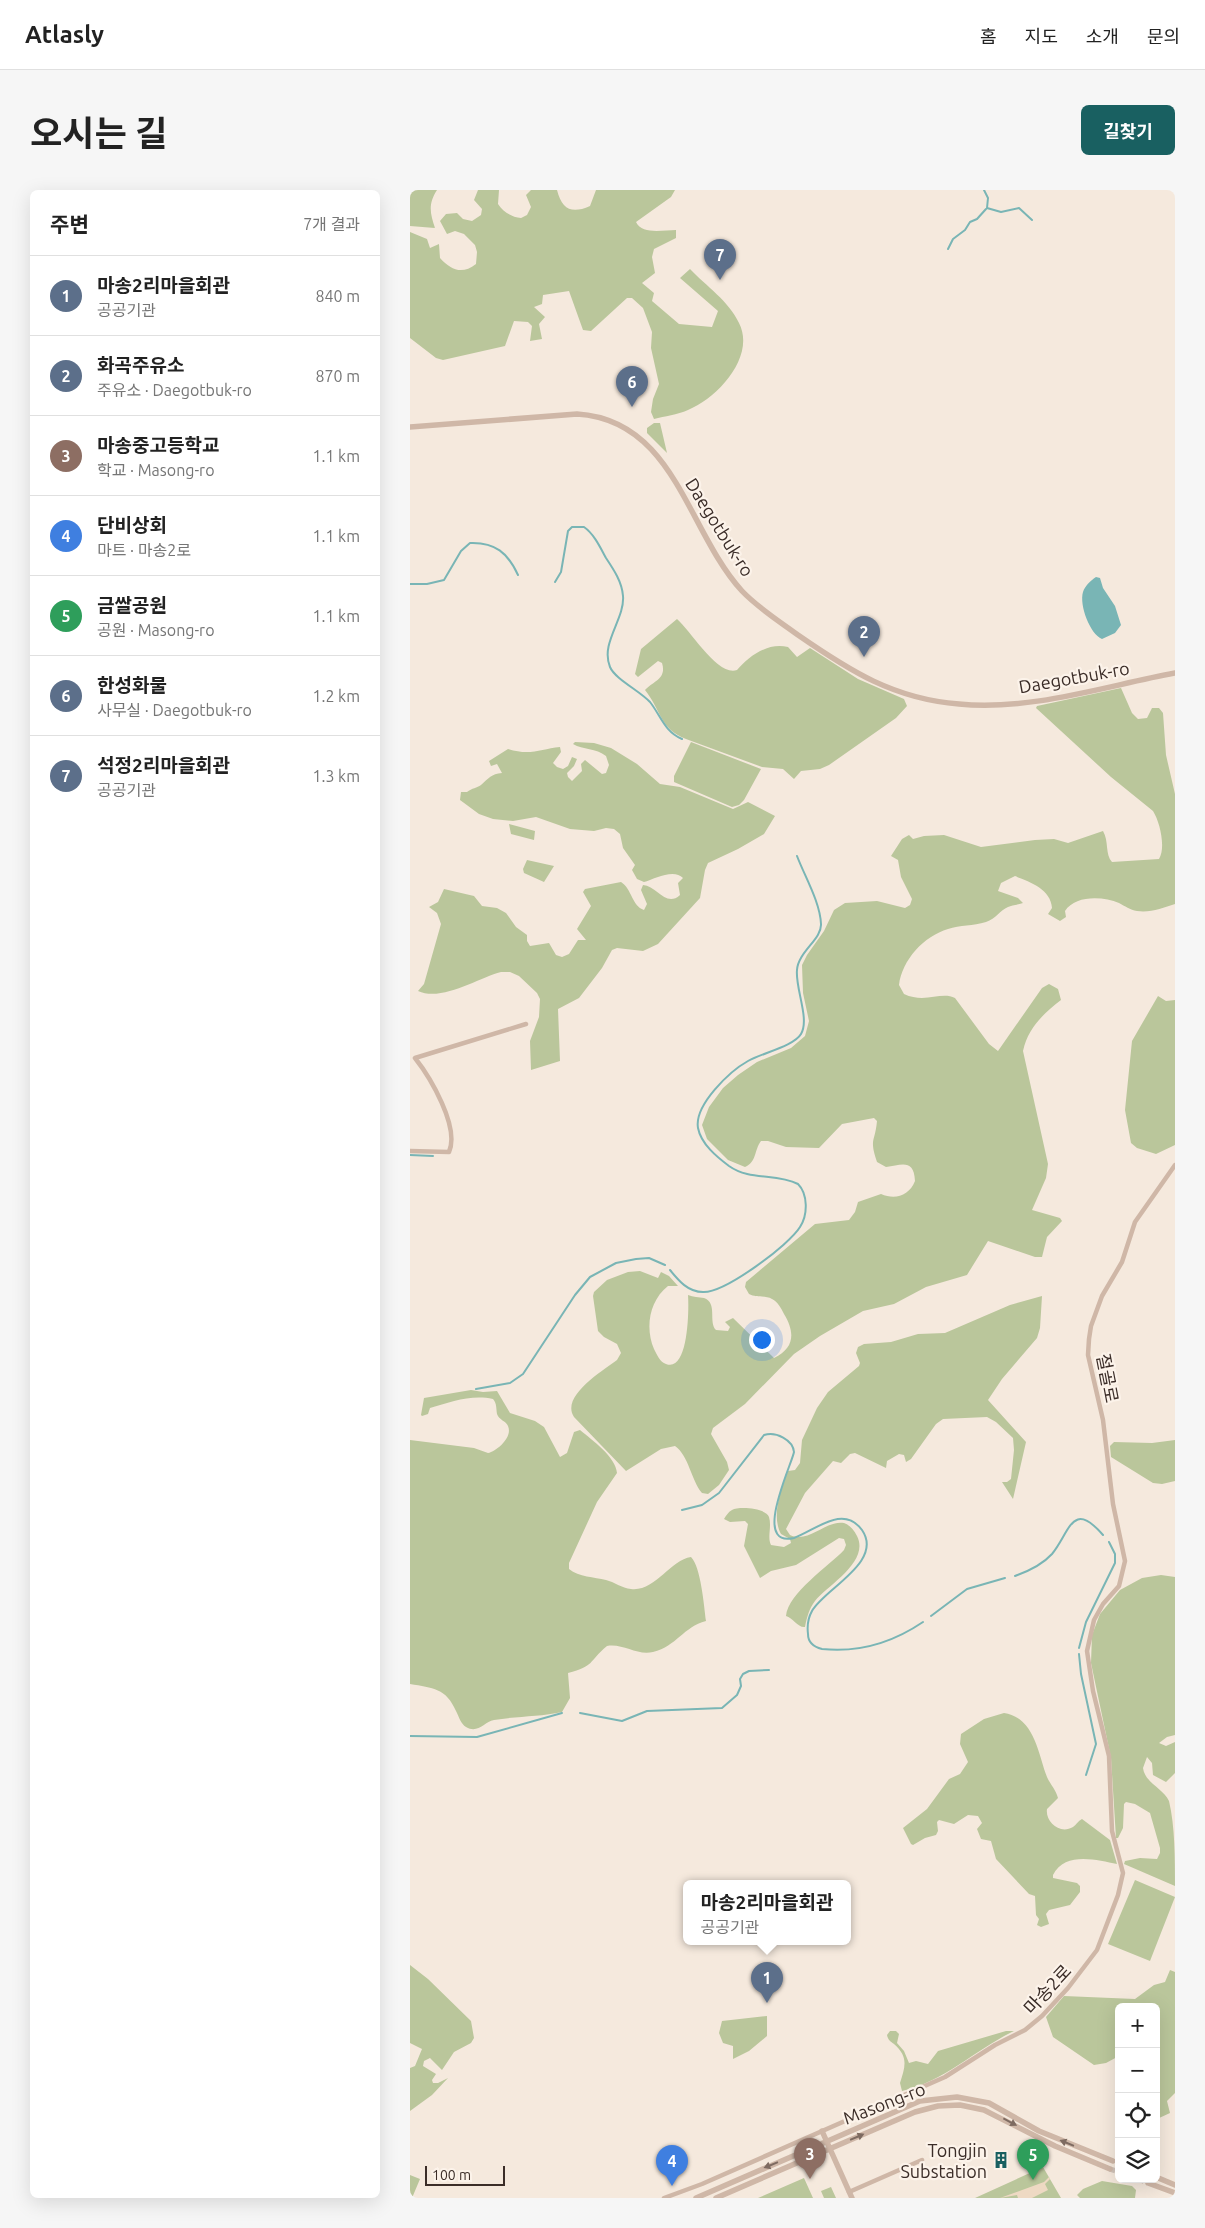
<!DOCTYPE html>
<html lang="ko">
<head>
<meta charset="utf-8">
<style>
  body { margin:0; font-family:Ubuntu,"Noto Sans KR",sans-serif; background:#f6f6f6; color:#222 }
  .controls { position:absolute; right:15px; bottom:15px; display:grid; overflow:hidden; border-radius:8px; box-shadow:0 5px 20px #0002 }
  .controls button { width:45px; height:45px; display:grid; place-items:center; padding:0; border:0; border-bottom:1px solid #e0e0e0; background:#fff; color:#222; font:25px sans-serif }
  .scale { position:absolute; left:15px; bottom:12px; width:80px; box-sizing:border-box; padding-left:5px; border:2px solid #3b2d28; border-top:0; font-size:14px; line-height:18px; white-space:nowrap; color:#3b2d28; -webkit-text-stroke:4px #fcf3ea; paint-order:stroke }
  .you { position:absolute; left:351px; top:1149px; width:18px; height:18px; margin:-12px; border:4px solid #fff; border-radius:50%; background:#1a73e8; box-shadow:0 0 0 8px #1a73e833 }
  .badge { display:grid; place-items:center; width:32px; height:32px; border-radius:50%; background:#196061; color:#fff; font-size:16px; font-weight:700 }
  .pin { position:absolute; translate:-50% -41px; filter:drop-shadow(0 1px 2px #0008) }
  .pin::after { content:''; position:absolute; top:26px; width:18px; height:15px; background:inherit; clip-path:polygon(0 0,100% 0,50% 100%) }
  .popup { position:absolute; left:273px; top:1690px; width:168px; height:65px; box-sizing:border-box; display:grid; place-content:center; border-radius:8px; background:#fff; filter:drop-shadow(0 1px 4px #0005); font-size:16px; white-space:nowrap; color:#767676 }
  .popup b { font-size:19px; color:#222 }
  .popup::after { content:''; position:absolute; left:50%; top:100%; margin-left:-10px; border:10px solid transparent; border-top-color:#fff }
  .list { margin:0; padding:0; list-style:none }
  h2 { display:flex; justify-content:space-between; align-items:center; height:65px; margin:0; padding:0 20px; font-size:21px }
  h2 small { font-size:16px; font-weight:400; color:#767676 }
  .list li { display:grid; grid-template-columns:32px 1fr auto; gap:15px; align-items:center; box-sizing:border-box; height:80px; padding:0 20px; border-top:1px solid #e0e0e0 }
  .list b { display:block; font-size:19px; white-space:nowrap }
  .list p { margin:0; font-size:16px; white-space:nowrap; color:#767676 }
  .list em { font-size:16px; font-style:normal; color:#767676 }
  .icon { flex:none; width:28px; height:28px; fill:none; stroke:currentColor; stroke-width:2; stroke-linecap:round; stroke-linejoin:round }
  .map { position:relative; flex:none; width:765px; height:2008px; overflow:hidden; border-radius:8px }
  header { display:flex; align-items:center; gap:30px; box-sizing:border-box; height:70px; padding:0 25px; background:#fff; border-bottom:1px solid #e0e0e0 }
  header strong { font-size:24px }
  nav { display:flex; gap:28px; margin-inline-start:auto; font-size:18px }
  .intro { display:flex; align-items:center; justify-content:space-between; box-sizing:border-box; height:120px; padding:0 30px }
  h1 { margin:0; font-size:35px }
  .button { padding:12px 22px; border-radius:8px; background:#196061; color:#fff; font-size:18px; font-weight:700 }
  main { display:flex; gap:30px; padding:0 30px }
  aside { flex:1; background:#fff; border-radius:8px; box-shadow:0 5px 20px #0002 }
  .map>svg:first-child { display:block }
  .green { fill:#bac69b }
  .plaza { fill:#eed9c3 }
  .water { fill:#79b5b5 }
  .lines { fill:none; stroke-linecap:round; stroke-linejoin:round }
  .stream { stroke:#79b5b5; stroke-width:2 }
  .tertiary-tunnel { stroke:#d0c3b9; stroke-width:5.5; stroke-dasharray:5.5 3; stroke-linecap:butt }
  .minor { stroke:#cfb7a7; stroke-width:4.5 }
  .tertiary { stroke:#cfb7a7; stroke-width:5.5 }
  .oneway { fill:#7e6b61 }
  .labels { text-anchor:middle; dominant-baseline:central; stroke-width:4.5; stroke-linejoin:round; paint-order:stroke }
  .street-label { font-size:18px; fill:#3b2d28; stroke:#fcf3ea }
  .poi-label { font-size:18px; fill:#3b2d28; stroke:#fcf3ea; text-anchor:end }
</style>
</head>
<body>
<header>
<strong>Atlasly</strong>
<nav><a>홈</a><a>지도</a><a>소개</a><a>문의</a></nav>
</header>
<div class="intro"><h1>오시는 길</h1><a class="button">길찾기</a></div>
<main>
<aside>
<h2>주변<small>7개 결과</small></h2>
<ul class="list">
<li><span class="badge" style="background:#5c6f8a">1</span><div><b>마송2리마을회관</b><p>공공기관</p></div><em>840 m</em></li>
<li><span class="badge" style="background:#5c6f8a">2</span><div><b>화곡주유소</b><p>주유소 · Daegotbuk-ro</p></div><em>870 m</em></li>
<li><span class="badge" style="background:#8d6e63">3</span><div><b>마송중고등학교</b><p>학교 · Masong-ro</p></div><em>1.1 km</em></li>
<li><span class="badge" style="background:#3f7fe0">4</span><div><b>단비상회</b><p>마트 · 마송2로</p></div><em>1.1 km</em></li>
<li><span class="badge" style="background:#2e9e5b">5</span><div><b>금쌀공원</b><p>공원 · Masong-ro</p></div><em>1.1 km</em></li>
<li><span class="badge" style="background:#5c6f8a">6</span><div><b>한성화물</b><p>사무실 · Daegotbuk-ro</p></div><em>1.2 km</em></li>
<li><span class="badge" style="background:#5c6f8a">7</span><div><b>석정2리마을회관</b><p>공공기관</p></div><em>1.3 km</em></li>
</ul>
</aside>
<div class="map">
<svg width="765" height="2008" viewBox="0 0 765 2008">
  <rect width="100%" height="100%" fill="#f5e9dd"/>
  <path class="green" d="M 4,0 L 27,0 C 18,14 20,23 25,38 L 0,36 L 0,3 Z
    M 68,0 L 89,0 L 88,14 C 93,22 102,27 111,28 L 117,25 L 121,17 L 116,5 L 121,0 L 147,0 C 152,20 162,24 180,16 L 186,0 L 265,0 L 261,7 L 226,32 C 232,45 253,40 266,40 L 266,48 L 244,59 L 242,67 L 245,83 L 232,93 L 244,103 L 242,111 L 269,134 L 302,137 L 308,121 L 270,88 L 280,79 C 297,97 318,110 329,133 C 346,166 308,208 278,220 C 267,225 255,226 244,229 L 241,222 L 243,209 L 249,194 L 241,158 L 242,142 L 233,118 L 222,108 L 217,108 L 181,141 L 173,140 L 159,101 L 133,105 L 132,114 L 124,117 L 135,127 L 129,134 L 132,149 L 120,151 L 122,136 L 118,132 L 104,131 L 95,156 L 33,170 L 26,168 L 0,148 L 0,42 L 17,49 L 20,58 L 29,54 L 30,68 C 41,80 52,85 66,74 L 67,62 L 65,55 L 54,44 L 45,41 L 37,44 L 30,31 L 36,24 L 47,23 L 53,29 L 62,31 L 71,25 L 72,19 L 64,10 Z
    M 244,233 L 250,233 L 257,263 L 237,243 L 237,238 Z
    M 267,429 C 281,441 308,487 327,480 C 339,466 358,452 378,457 L 387,467 L 400,458 L 448,489 L 494,509 L 497,516 L 486,528 L 419,575 L 410,579 L 391,581 L 384,589 L 373,579 L 352,577 L 276,549 C 250,539 251,520 235,500 C 243,491 257,489 252,473 L 248,471 L 228,487 L 225,484 L 231,459 Z
    M 711,498 L 722,523 L 728,529 L 737,528 L 742,518 L 749,518 L 753,523 L 756,565 L 765,604 L 765,714 C 753,718 740,723 727,721 C 720,720 715,716 709,713 C 693,706 665,705 655,721 L 656,727 L 650,731 L 638,724 L 642,718 C 641,699 620,692 605,686 L 591,693 L 588,701 L 608,708 L 613,713 C 608,715 602,715 598,717 C 590,720 586,729 576,732 C 563,736 550,735 538,739 C 514,746 492,770 489,795 L 494,804 C 515,814 531,801 545,808 L 579,854 L 588,861 L 632,798 L 639,794 L 648,799 L 651,810 C 633,824 618,838 613,861 L 638,974 L 636,988 L 622,1020 L 650,1028 L 652,1031 L 637,1047 L 632,1067 L 625,1067 L 578,1051 L 557,1085 L 516,1097 L 484,1114 L 453,1121 L 410,1146 L 384,1164 L 335,1214 L 303,1238 L 301,1244 L 317,1272 L 319,1280 L 309,1295 L 298,1304 L 292,1303 C 281,1290 279,1266 265,1256 L 251,1259 L 216,1281 L 164,1227 C 150,1206 194,1180 207,1170 L 211,1163 L 207,1154 L 194,1147 L 188,1141 L 183,1106 L 184,1102 L 197,1090 L 218,1082 L 230,1081 L 248,1088 L 251,1082 L 259,1086 L 268,1096 L 258,1096 C 239,1111 235,1138 244,1159 C 247,1165 250,1172 256,1174 C 279,1183 279,1117 278,1105 C 283,1107 289,1107 294,1108 C 308,1113 298,1132 306,1140 L 318,1141 L 320,1137 L 315,1132 L 323,1128 L 364,1168 C 385,1158 385,1142 374,1124 C 371,1118 368,1112 362,1109 C 355,1105 346,1108 339,1104 L 335,1097 L 336,1092 L 405,1034 L 439,1030 L 445,1022 L 448,1012 L 471,1004 C 485,1010 499,1006 505,991 C 504,968 491,975 476,977 L 467,972 C 459,948 465,953 467,931 L 464,928 L 432,934 L 409,958 L 376,957 L 358,951 L 351,951 C 344,960 347,972 335,977 L 318,970 L 297,949 L 292,935 L 299,917 L 313,898 L 328,885 L 347,872 L 381,858 L 395,846 L 399,831 L 393,803 L 392,775 L 397,765 L 414,741 L 424,720 L 435,713 L 467,711 L 495,718 L 500,715 L 502,709 L 491,687 L 488,670 L 481,666 L 492,649 L 499,645 L 503,649 L 514,646 L 534,645 L 571,657 L 625,650 L 644,649 L 658,653 L 693,641 C 699,651 695,665 702,672 L 749,669 C 756,658 750,632 743,621 L 701,587 L 626,518 L 627,516 Z
    M 165,552 L 184,553 L 201,558 L 227,574 L 250,594 L 270,597 L 323,619 L 338,612 L 365,626 L 354,644 L 328,659 L 298,673 L 295,680 L 290,708 L 248,754 L 233,761 L 207,758 L 202,760 L 192,778 L 169,808 L 148,819 L 150,871 L 121,880 L 120,851 L 129,827 L 130,809 L 127,803 L 109,786 L 100,782 L 91,782 C 68,788 32,812 8,801 L 14,794 L 31,734 L 27,723 L 19,717 L 28,712 L 34,699 L 64,706 L 72,716 L 87,718 L 96,723 L 106,737 L 117,745 L 117,751 L 120,756 L 139,753 L 146,765 L 152,767 L 159,764 L 168,750 L 176,750 L 167,739 L 181,716 L 173,702 L 175,699 L 211,692 C 222,699 222,716 234,720 L 237,714 L 231,700 L 233,695 C 247,696 256,718 270,705 L 268,693 L 273,688 C 264,678 244,689 234,692 L 227,689 L 222,680 L 225,675 L 213,658 L 210,644 L 204,639 L 196,638 L 184,641 L 160,639 L 126,627 L 103,631 L 83,629 L 69,624 L 50,610 L 51,602 L 57,602 C 62,598 67,598 71,595 C 79,588 81,584 92,583 L 87,574 L 81,576 L 79,571 L 98,559 C 120,566 131,559 150,557 L 151,562 L 143,573 L 147,577 L 153,579 L 158,576 L 162,567 L 167,569 L 164,576 L 157,583 L 158,587 L 162,591 L 172,581 L 171,574 L 175,570 L 192,584 L 196,583 L 199,575 L 196,566 C 186,558 173,560 163,554 Z
    M 281,552 L 351,579 L 334,610 L 329,615 L 322,617 L 264,592 L 264,586 Z
    M 99,634 L 125,641 L 124,650 L 101,644 Z
    M 117,670 L 144,676 L 134,692 L 114,683 L 113,679 Z
    M 748,806 L 756,811 L 765,810 L 765,955 L 746,964 L 727,958 L 721,953 L 715,920 L 722,851 Z
    M 632,1106 L 630,1138 L 627,1148 L 592,1189 L 578,1210 L 616,1252 L 603,1309 L 592,1292 L 597,1292 L 601,1289 L 604,1260 L 603,1248 L 586,1232 L 577,1227 L 533,1229 L 526,1234 L 501,1269 L 496,1272 L 494,1265 L 489,1264 L 477,1271 L 476,1278 L 445,1263 L 440,1264 L 431,1273 L 423,1271 L 395,1303 L 376,1339 L 380,1345 C 399,1354 415,1330 434,1333 C 440,1335 444,1340 447,1346 C 460,1372 418,1395 405,1411 C 399,1419 397,1427 395,1437 C 388,1438 383,1428 376,1426 C 378,1403 419,1376 434,1360 L 436,1355 L 434,1349 L 429,1348 L 386,1375 L 361,1381 L 350,1388 L 334,1356 L 338,1334 L 335,1331 L 320,1332 L 314,1329 C 316,1326 318,1322 322,1320 C 329,1316 356,1318 359,1327 C 362,1337 357,1347 361,1355 L 374,1357 L 381,1353 L 380,1349 L 371,1344 C 361,1326 371,1299 378,1281 L 385,1280 L 390,1273 L 392,1250 L 407,1218 L 418,1202 L 449,1176 L 450,1173 L 446,1163 L 448,1157 L 454,1154 L 481,1152 L 508,1144 L 535,1143 L 600,1115 Z
    M 61,1200 L 73,1202 L 87,1201 L 100,1223 L 125,1231 L 134,1237 L 150,1267 L 157,1263 L 164,1242 L 170,1240 C 182,1250 206,1267 207,1283 L 187,1312 L 159,1373 L 159,1379 C 169,1387 184,1387 196,1390 C 204,1392 212,1398 221,1399 C 245,1402 260,1370 281,1367 C 291,1377 294,1416 296,1431 C 273,1437 267,1456 243,1462 C 227,1466 213,1453 197,1456 C 178,1472 185,1476 158,1483 L 160,1508 L 152,1522 C 130,1527 107,1526 84,1530 C 74,1532 68,1544 56,1537 C 51,1534 49,1527 46,1521 C 36,1498 23,1498 0,1494 L 0,1250 L 64,1258 L 78,1263 C 87,1261 103,1247 98,1236 C 96,1231 89,1230 87,1224 C 86,1218 87,1214 83,1209 C 62,1204 40,1212 20,1218 L 18,1224 L 12,1226 L 11,1225 L 14,1208 Z
    M 765,1250 L 765,1291 L 752,1294 L 743,1293 L 701,1267 L 700,1256 L 704,1252 L 742,1253 Z
    M 751,1385 L 765,1387 L 765,1545 L 757,1547 L 749,1553 L 756,1556 L 765,1552 L 765,1583 L 756,1592 L 743,1585 L 742,1573 L 737,1567 L 733,1578 C 735,1593 753,1598 759,1611 C 765,1636 765,1669 765,1696 L 714,1674 L 715,1671 L 730,1668 L 747,1669 L 750,1663 L 750,1658 L 740,1623 L 725,1614 L 716,1612 L 714,1614 L 713,1638 L 708,1648 L 706,1648 L 701,1568 L 681,1473 L 682,1445 L 690,1424 L 710,1400 L 732,1388 Z
    M 594,1523 C 625,1528 628,1564 637,1587 C 640,1594 646,1600 648,1608 L 637,1619 C 635,1632 650,1645 663,1637 C 666,1635 668,1631 672,1629 L 700,1650 L 707,1674 C 687,1670 655,1661 643,1685 L 643,1688 L 667,1693 L 670,1696 L 670,1702 L 660,1715 L 639,1720 L 636,1724 L 639,1734 L 631,1737 L 627,1735 L 629,1729 L 626,1725 L 625,1706 L 619,1704 L 586,1669 L 581,1651 L 571,1649 L 567,1639 L 572,1633 L 568,1626 L 558,1625 L 544,1634 L 529,1630 L 527,1632 L 528,1641 L 526,1645 L 515,1648 L 503,1655 L 501,1654 L 493,1638 L 517,1619 L 539,1589 L 550,1584 L 558,1572 L 550,1554 L 551,1544 L 574,1529 Z
    M 725,1690 L 765,1707 L 740,1771 L 698,1754 Z
    M 0,1775 L 18,1789 L 61,1831 L 64,1848 L 61,1853 L 44,1862 L 32,1880 L 20,1868 L 14,1871 L 13,1876 L 26,1884 L 22,1890 L 23,1893 L 28,1893 L 38,1888 L 22,1905 L 0,1921 L 0,1878 L 5,1876 L 12,1859 L 0,1853 Z
    M 760,1780 L 765,1782 L 765,1903 L 757,1911 L 760,1923 L 747,1929 L 746,1817 L 709,1817 L 709,1866 L 696,1873 L 684,1875 L 643,1847 L 636,1827 L 654,1806 L 725,1809 L 744,1795 L 755,1792 Z
    M 357,1826 L 357,1846 L 339,1861 L 323,1869 L 323,1856 L 313,1853 L 309,1843 L 312,1831 Z
    M 480,1841 L 486,1841 L 489,1844 L 487,1853 L 494,1861 L 499,1873 L 506,1871 L 518,1874 L 528,1861 L 596,1841 L 604,1841 C 566,1859 534,1892 492,1901 L 490,1893 C 495,1877 499,1867 484,1854 C 480,1851 478,1850 477,1845 Z
    M 633,1977 L 651,2008 L 565,2008 Z
    M 0,1985 L 10,1989 L 2,2008 L 0,2008 Z
    M 394,1988 L 403,2008 L 348,2008 Z
    M 692,1991 L 722,1996 L 726,2000 L 725,2008 L 670,2008 L 667,2005 L 673,1999 Z
    M 421,1997 L 426,2008 L 414,2008 L 411,2001 Z"/>
  <path class="plaza" d="M 639,1987 L 640,1989 L 635,1994 L 638,2000 L 622,2008 L 608,2008 L 607,2005 L 590,2008 L 634,1992 Z"/>
  <path class="water" d="M 686,387 L 690,388 L 693,398 L 705,416 L 711,435 L 705,443 L 692,449 C 680,444 669,415 673,402 C 675,396 680,391 686,387 Z"/>
  <g class="lines">
    <path class="stream" d="M 574,0 L 578,8 L 577,18 L 591,22 L 609,18 L 622,30
      M 538,59 L 543,49 L 555,40 L 560,32 L 567,29 L 576,19
      M 145,392 L 151,382 L 158,341 L 162,337 L 174,337 C 184,344 190,357 196,368 C 204,380 212,392 213,406 C 215,429 190,453 200,477 C 205,489 230,501 240,512 C 251,526 254,541 272,549
      M 0,394 L 17,394 L 34,390 L 51,361 L 60,353 C 85,352 98,363 108,385
      M 0,965 L 23,966
      M 260,1080 C 269,1091 278,1102 293,1102 C 315,1103 379,1055 390,1037 C 398,1025 398,1004 388,994 C 366,983 340,991 319,976 C 307,967 291,954 288,938 C 284,915 320,881 338,871 C 352,863 384,856 391,844 C 400,829 385,798 387,780 C 388,762 412,749 411,734 C 410,712 395,687 387,666
      M 66,1199 L 100,1193 L 113,1184 L 165,1105 L 180,1087 L 206,1073 L 226,1069 L 239,1068 L 255,1075
      M 272,1320 L 292,1315 L 309,1303 L 354,1245 C 366,1241 383,1250 384,1262 C 382,1274 341,1358 384,1348 C 406,1340 433,1314 452,1340 C 474,1372 414,1399 402,1421 C 398,1428 397,1436 398,1444 C 398,1453 404,1457 412,1459 C 450,1463 482,1453 513,1432
      M 605,1386 C 619,1381 632,1375 642,1364 C 660,1342 662,1309 693,1345
      M 521,1426 L 557,1399 L 595,1388
      M 669,1458 L 676,1432 L 705,1373 L 705,1364 L 699,1352
      M 669,1464 L 671,1484 L 686,1554 L 676,1585
      M 170,1523 L 212,1531 L 237,1521 L 312,1518 L 327,1505 L 331,1496 L 330,1489 L 333,1484 L 339,1481 L 359,1480
      M 0,1546 L 67,1547 L 152,1523"/>
    <path class="tertiary-tunnel" d="M 700,1979 L 709,1982
      M 729,1989 L 738,1993"/>
    <path class="minor" d="M 0,961 L 39,962 C 50,937 20,887 5,868 L 116,834
      M 439,2002 L 512,1970
      M 254,2008 L 292,1994 L 535,1887 L 585,1855 L 615,1840 L 632,1826 L 658,1798 L 687,1760 L 708,1705 L 713,1683 L 702,1641 L 699,1566 L 683,1501 L 677,1461 L 684,1430 L 693,1414 L 709,1396 L 715,1371 L 703,1314 L 693,1230 L 678,1165 L 679,1149 L 681,1136 L 692,1106 L 712,1072 L 725,1032 L 765,975"/>
    <path class="tertiary" d="M 0,237 L 167,224 C 265,230 277,341 332,401 C 348,418 369,431 388,445 C 440,481 484,509 549,514 C 621,521 695,496 765,483
      M 412,1941 L 442,2008
      M 746,1987 L 765,1995
      M 738,1993 L 765,2003
      M 286,2008 L 510,1911 L 547,1907 L 579,1913 L 629,1941 L 703,1971
      M 306,2008 L 505,1922 L 528,1916 L 550,1915 L 574,1920 L 645,1956 L 700,1979"/>
  </g>
  <defs><path id="oneway-solid" d="M-6-.8H1V-3.2L6.5 0L1 3.2V.8H-6Z" transform="scale(1.25)"/></defs>
  <g class="oneway">
    <use href="#oneway-solid" transform="translate(600 1932) rotate(28)"/>
    <use href="#oneway-solid" transform="translate(447 1947) rotate(-23)"/>
    <use href="#oneway-solid" transform="translate(657 1953) rotate(-158)"/>
    <use href="#oneway-solid" transform="translate(361 1975) rotate(158)"/>
  </g>
  <defs>
    <g id="building-bare" transform="scale(1.35)"><path d="M-4-6H4V6H1V3H-1V6H-4ZM-2.5-4.3h1.7v1.8h-1.7ZM.8-4.3h1.7v1.8H.8ZM-2.5-1h1.7V.8h-1.7ZM.8-1h1.7V.8H.8Z" fill="#196061" stroke="#fcf3ea" stroke-width="2.5" paint-order="stroke"/></g>
  </defs>
  <g fill-rule="evenodd">
    <use href="#building-bare" x="591" y="1970"/>
  </g>
  <g class="labels">
    <g class="street-label">
      <text transform="translate(310 337) rotate(58)">Daegotbuk-ro</text>
      <text transform="translate(664 487) rotate(-10)">Daegotbuk-ro</text>
      <text transform="translate(698 1188) rotate(79)">절골로</text>
      <text transform="translate(637 1799) rotate(-47)">마송2로</text>
      <text transform="translate(474 1913) rotate(-21)">Masong-ro</text>
    </g>
    <g class="poi-label">
      <text x="577" y="1960">Tongjin<tspan x="577" dy="21">Substation</tspan></text>
    </g>
  </g>
</svg>
<div class="controls">
<button>+</button>
<button>−</button>
<button><svg class="icon" aria-label="locate" viewBox="0 0 24 24"><circle cx="12" cy="12" r="6"/><path d="M12 2v4M12 18v4M2 12h4M18 12h4"/></svg></button>
<button><svg class="icon" aria-label="layers" viewBox="0 0 24 24"><path d="M12 4l9 5-9 5-9-5zM3 14l9 5 9-5"/></svg></button>
</div>
<div class="scale">100 m</div>
<div class="you"></div>
<div class="pin badge" style="left:357px;top:1813px;background:#5c6f8a">1</div>
<div class="popup"><b>마송2리마을회관</b>공공기관</div>
<div class="pin badge" style="left:454px;top:467px;background:#5c6f8a">2</div>
<div class="pin badge" style="left:400px;top:1989px;background:#8d6e63">3</div>
<div class="pin badge" style="left:262px;top:1996px;background:#3f7fe0">4</div>
<div class="pin badge" style="left:623px;top:1990px;background:#2e9e5b">5</div>
<div class="pin badge" style="left:222px;top:217px;background:#5c6f8a">6</div>
<div class="pin badge" style="left:310px;top:90px;background:#5c6f8a">7</div>
</div>
</main>
</body>
</html>
